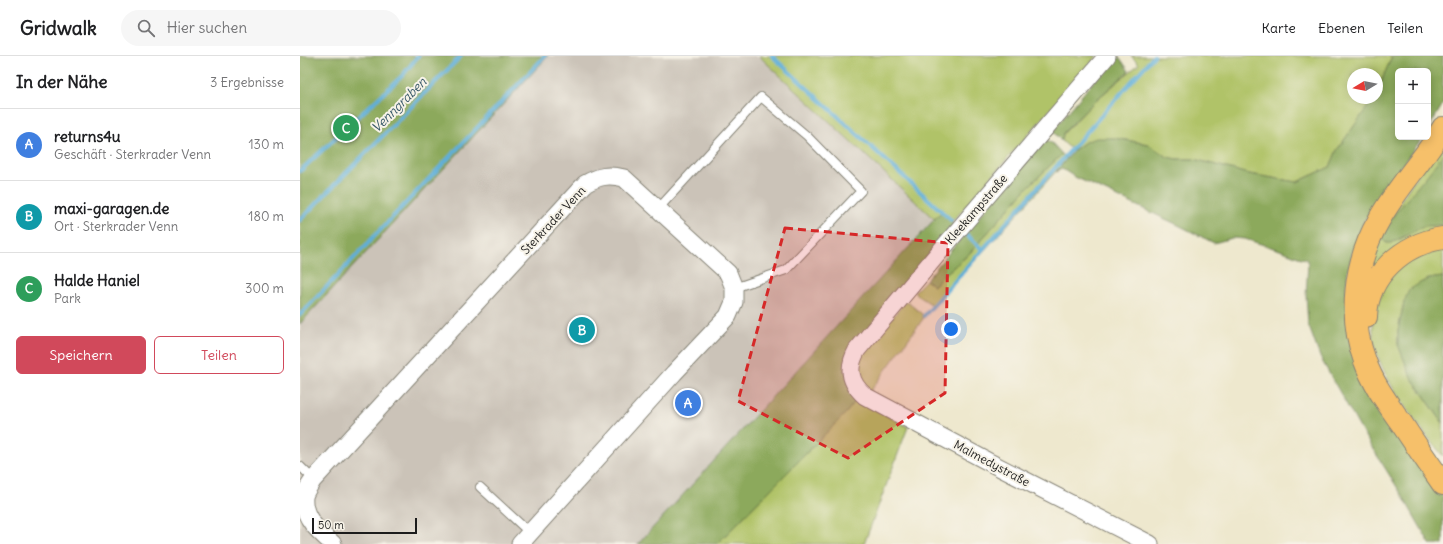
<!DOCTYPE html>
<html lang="de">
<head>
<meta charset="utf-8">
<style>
  body { margin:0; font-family:Delius,sans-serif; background:#f6f6f6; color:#202124 }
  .controls { position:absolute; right:12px; top:12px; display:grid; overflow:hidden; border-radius:6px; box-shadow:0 2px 10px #0003 }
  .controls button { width:36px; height:36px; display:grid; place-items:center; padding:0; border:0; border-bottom:1px solid #e0e0e0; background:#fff; color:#202124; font:20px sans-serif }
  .compass { position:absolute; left:1047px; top:12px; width:36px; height:36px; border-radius:50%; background:#fff; box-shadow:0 2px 10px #0003; rotate:260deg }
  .scale { position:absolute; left:12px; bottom:10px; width:105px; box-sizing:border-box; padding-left:4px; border:2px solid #1c1c1c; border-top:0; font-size:11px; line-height:14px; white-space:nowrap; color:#1c1c1c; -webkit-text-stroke:3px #f7f3e8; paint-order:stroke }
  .you { position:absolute; left:651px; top:273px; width:14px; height:14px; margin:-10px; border:3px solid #fff; border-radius:50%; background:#1a73e8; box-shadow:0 0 0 6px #1a73e833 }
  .badge { display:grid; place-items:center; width:26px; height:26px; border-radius:50%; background:#d1495b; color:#fff; font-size:13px; font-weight:700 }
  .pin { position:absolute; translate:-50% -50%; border:2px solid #fff; box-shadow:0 1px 4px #0006 }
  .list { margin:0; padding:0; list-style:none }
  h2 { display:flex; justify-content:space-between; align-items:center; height:52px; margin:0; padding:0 16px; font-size:17px }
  h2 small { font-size:13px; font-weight:400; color:#757577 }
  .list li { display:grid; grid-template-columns:26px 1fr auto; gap:12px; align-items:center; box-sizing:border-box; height:72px; padding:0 16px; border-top:1px solid #e0e0e0 }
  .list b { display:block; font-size:15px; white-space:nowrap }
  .list p { margin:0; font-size:13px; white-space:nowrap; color:#757577 }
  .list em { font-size:13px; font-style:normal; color:#757577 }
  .actions { display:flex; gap:8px; padding:12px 16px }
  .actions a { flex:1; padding:9px 0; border:1px solid #d1495b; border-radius:6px; text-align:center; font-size:14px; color:#d1495b }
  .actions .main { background:#d1495b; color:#fff }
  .icon { flex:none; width:22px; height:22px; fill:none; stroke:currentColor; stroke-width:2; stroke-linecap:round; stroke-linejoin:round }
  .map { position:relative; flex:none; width:1143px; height:488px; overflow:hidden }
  header { display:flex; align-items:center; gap:24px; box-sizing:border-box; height:56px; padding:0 20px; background:#fff; border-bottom:1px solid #e0e0e0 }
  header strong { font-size:19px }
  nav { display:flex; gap:22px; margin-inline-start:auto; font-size:14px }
  .search { width:280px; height:36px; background:#f6f6f6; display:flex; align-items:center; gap:10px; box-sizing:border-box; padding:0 14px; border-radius:22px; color:#757577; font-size:15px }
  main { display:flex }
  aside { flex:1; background:#fff }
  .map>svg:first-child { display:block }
  .industrial { fill:#cbc3b8 }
  .green { fill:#b0c367; stroke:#667042 }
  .forest { fill:#8ca95c; stroke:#54623c }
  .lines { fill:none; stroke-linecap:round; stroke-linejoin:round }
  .stream { stroke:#5eafd9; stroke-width:4 }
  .service-casing { stroke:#858275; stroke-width:10 }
  .minor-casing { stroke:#858275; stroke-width:19 }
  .motorway-casing { stroke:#858275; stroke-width:24 }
  .service { stroke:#fff; stroke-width:8 }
  .minor { stroke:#fff; stroke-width:17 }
  .motorway { stroke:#f6c06b; stroke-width:22 }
  .marked { fill:#d62828; fill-opacity:0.2; stroke:#d62828; stroke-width:3; stroke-dasharray:8 5; stroke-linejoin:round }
  .labels { text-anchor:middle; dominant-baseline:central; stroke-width:4; stroke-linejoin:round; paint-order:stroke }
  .street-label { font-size:12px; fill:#1c1c1c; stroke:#f7f3e8 }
  .water-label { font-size:13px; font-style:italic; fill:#365768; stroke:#f7f3e8 }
</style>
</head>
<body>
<header>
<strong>Gridwalk</strong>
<div class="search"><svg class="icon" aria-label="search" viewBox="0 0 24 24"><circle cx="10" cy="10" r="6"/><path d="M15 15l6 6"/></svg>Hier suchen</div>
<nav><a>Karte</a><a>Ebenen</a><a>Teilen</a></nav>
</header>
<main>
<aside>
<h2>In der Nähe<small>3 Ergebnisse</small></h2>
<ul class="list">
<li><span class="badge" style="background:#3f7fe0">A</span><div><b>returns4u</b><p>Geschäft · Sterkrader Venn</p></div><em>130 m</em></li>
<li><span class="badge" style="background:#0f9aa8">B</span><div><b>maxi-garagen.de</b><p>Ort · Sterkrader Venn</p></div><em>180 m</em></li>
<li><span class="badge" style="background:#2e9e5b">C</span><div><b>Halde Haniel</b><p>Park</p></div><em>300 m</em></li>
</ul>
<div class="actions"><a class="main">Speichern</a><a>Teilen</a></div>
</aside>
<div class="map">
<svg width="1143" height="488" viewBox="0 0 1143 488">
  <rect width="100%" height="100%" fill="#f7f3e8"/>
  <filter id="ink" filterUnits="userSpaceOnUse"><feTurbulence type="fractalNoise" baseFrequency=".025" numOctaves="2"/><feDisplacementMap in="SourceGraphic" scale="8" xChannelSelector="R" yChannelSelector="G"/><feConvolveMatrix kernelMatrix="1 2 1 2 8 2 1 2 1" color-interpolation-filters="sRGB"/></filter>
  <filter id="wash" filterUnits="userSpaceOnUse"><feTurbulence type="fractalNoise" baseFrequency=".012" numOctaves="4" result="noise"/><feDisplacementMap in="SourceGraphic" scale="16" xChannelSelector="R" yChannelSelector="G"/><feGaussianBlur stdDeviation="0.9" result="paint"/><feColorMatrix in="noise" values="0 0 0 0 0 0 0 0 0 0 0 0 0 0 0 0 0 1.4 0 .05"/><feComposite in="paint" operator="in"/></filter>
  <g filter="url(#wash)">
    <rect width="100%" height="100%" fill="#eee8ce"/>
    <path class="industrial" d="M 248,0 L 459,0 L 634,163 L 338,488 L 0,488 L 0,268 Z"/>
    <path class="green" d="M 459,0 L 797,0 L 652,166 L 641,157 L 634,163 Z
      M 831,0 L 1092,0 L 1077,36 L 1077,18 L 1053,18 L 1053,42 L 1074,42 L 1074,43 L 1037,94 L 1030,111 L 997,126 L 949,118 L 894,103 L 876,103 L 867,101 L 848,88 L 814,82 L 787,85 L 774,94 L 770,92 L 762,85 L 763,78 L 796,44 L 839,8 Z
      M 1143,79 L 1143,98 L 1086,187 C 1100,187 1111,175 1124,170 C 1129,168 1137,170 1143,169 L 1143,177 L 1073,221 L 1065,213 L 1073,188 Z
      M 762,98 L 767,103 L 634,250 L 617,239 L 614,236 L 626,224 L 634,230 L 643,220 L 668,199 L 727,132 Z
      M 1143,191 L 1143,221 L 1129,223 L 1120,227 L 1104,246 L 1098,274 L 1098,288 L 1111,321 L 1143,367 L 1143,400 C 1116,366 1070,313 1073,268 C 1073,261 1077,254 1078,247 C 1084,229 1094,212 1111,202 C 1121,197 1133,194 1143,191 Z
      M 606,245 L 622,258 L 623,263 L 569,337 L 558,322 L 559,301 Z
      M 557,343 L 608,371 L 564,488 L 417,488 L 545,357 Z"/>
    <path class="forest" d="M 0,0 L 248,0 L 0,268 Z
      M 1092,0 L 1143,0 L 1143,48 L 1128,73 L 1128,15 L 1098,15 L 1098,81 L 1123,81 L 1079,141 L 1064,165 L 1053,194 L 1048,214 L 1046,232 L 1047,263 L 1115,396 L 1143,441 L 1143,488 L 1130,488 L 1102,439 L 1061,374 L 1020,301 L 1008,268 L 1006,239 L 1008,207 L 1006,203 L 998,201 L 983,195 L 945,183 L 932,182 L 914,187 L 876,168 L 775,121 L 762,113 L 756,116 L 774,94 L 787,85 L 797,82 L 814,82 L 848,88 L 867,101 L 876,103 L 894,103 L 949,118 L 997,126 L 1030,111 L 1037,94 L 1074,42 L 1077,42 L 1077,36 Z
      M 817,1 L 820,2 L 829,15 L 796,44 L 763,77 L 762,85 L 754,77 L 753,74 L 813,2 Z
      M 746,84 L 751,86 L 762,98 L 727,132 L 668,199 L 643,220 L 634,230 L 626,224 L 743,85 Z
      M 1143,98 L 1143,169 L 1125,170 L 1091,187 C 1086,187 1084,186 1081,182 L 1083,172 L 1129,117 Z
      M 641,156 L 654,169 L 546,299 L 557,343 L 546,357 L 417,488 L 338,488 Z
      M 1143,221 L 1143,367 L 1111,321 L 1098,289 L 1098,274 L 1104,246 L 1109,234 L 1120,227 L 1129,223 Z"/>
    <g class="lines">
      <path class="stream" d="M 472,0 L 651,164
        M 0,115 L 103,19 L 118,0
        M 0,164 L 161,0
        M 666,178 L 682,193
        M 0,259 L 245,0
        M 624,260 L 854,0"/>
    </g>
  </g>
  <g filter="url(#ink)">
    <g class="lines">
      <g class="service-casing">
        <path id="service" d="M 358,153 L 461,41 L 507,80 L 561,135 L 486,214 L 434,232
          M 0,410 L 13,423
          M 180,431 L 230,477"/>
      </g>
      <g class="minor-casing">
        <path id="minor" d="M 807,0 L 636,200 L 557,294 C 547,312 549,326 565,340 L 687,405 L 850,488
          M 33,488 C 19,476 2,461 4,441 C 5,435 10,429 13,424 L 285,128 C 299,120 308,118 324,122 L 428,217 L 434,232 L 434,246 L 428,260 L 374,317 L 220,488"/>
      </g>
      <g class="motorway-casing">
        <path id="motorway" d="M 1143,72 C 1124,104 1097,131 1079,164 C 1055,205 1048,260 1065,305 C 1073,328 1088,348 1102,368 C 1115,388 1129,408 1143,428
          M 1066,261 C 1067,219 1103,188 1143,182"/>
      </g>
      <use href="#service" class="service"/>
      <use href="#minor" class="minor"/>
      <use href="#motorway" class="motorway"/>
    </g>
  </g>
  <path class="marked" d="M 485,172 L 648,187 L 645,337 L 548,402 L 438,345 Z"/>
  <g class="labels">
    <g class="street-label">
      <text transform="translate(676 153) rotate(-49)">Kleekampstraße</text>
      <text transform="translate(253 164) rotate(-47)">Sterkrader Venn</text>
      <text transform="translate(692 407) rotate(28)">Malmedystraße</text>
    </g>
    <g class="water-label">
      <text transform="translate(99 49) rotate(-45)">Venngraben</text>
    </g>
  </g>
</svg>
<div class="controls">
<button>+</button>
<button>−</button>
</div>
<svg class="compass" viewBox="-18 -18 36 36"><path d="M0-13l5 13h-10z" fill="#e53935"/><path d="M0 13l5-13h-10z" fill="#757577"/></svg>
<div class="scale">50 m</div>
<div class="you"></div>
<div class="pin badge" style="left:388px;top:347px;background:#3f7fe0">A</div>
<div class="pin badge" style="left:282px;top:274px;background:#0f9aa8">B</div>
<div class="pin badge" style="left:46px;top:72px;background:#2e9e5b">C</div>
</div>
</main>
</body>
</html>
